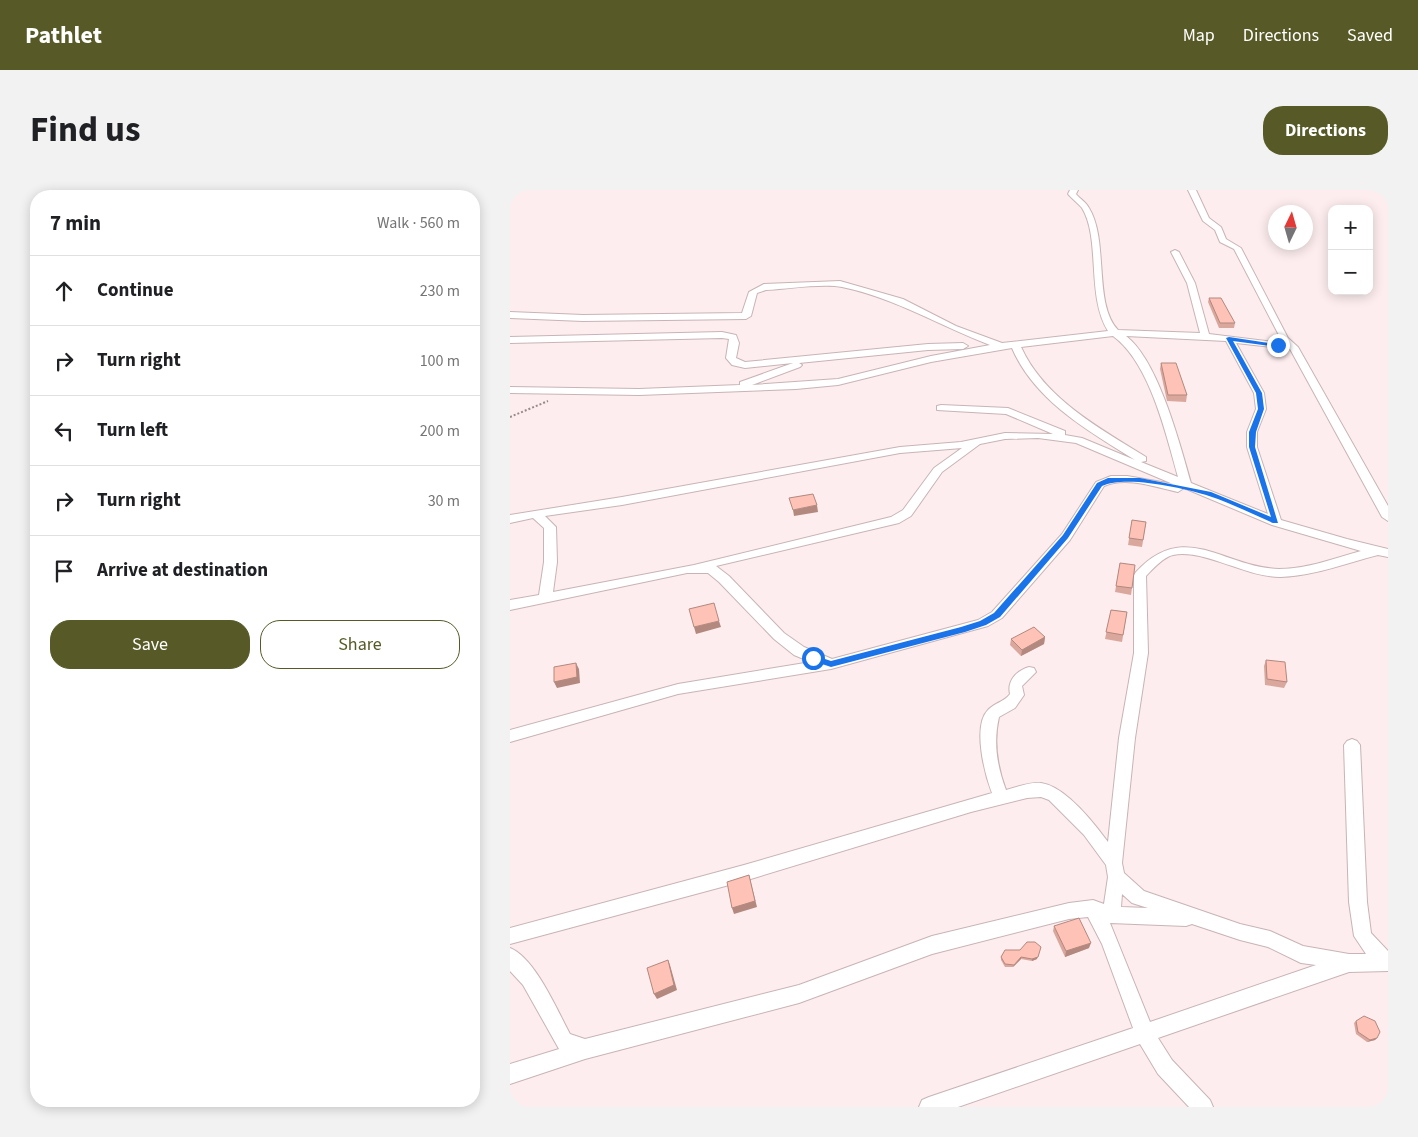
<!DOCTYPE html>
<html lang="en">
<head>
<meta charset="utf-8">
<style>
  body { margin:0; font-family:"Source Sans 3",sans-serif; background:#f2f2f2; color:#202124 }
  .controls { position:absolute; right:15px; top:15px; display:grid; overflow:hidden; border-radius:10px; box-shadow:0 2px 12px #0003 }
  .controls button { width:45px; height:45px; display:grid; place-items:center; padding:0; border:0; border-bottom:1px solid #e0e0e0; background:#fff; color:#202124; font:25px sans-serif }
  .compass { position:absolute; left:758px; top:15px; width:45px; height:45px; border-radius:50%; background:#fff; box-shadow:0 2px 12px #0003; rotate:5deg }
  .stop { position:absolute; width:15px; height:15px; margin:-11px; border:4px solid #1a73e8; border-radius:50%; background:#fff }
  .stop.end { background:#1a73e8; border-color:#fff; box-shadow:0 1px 5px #0008 }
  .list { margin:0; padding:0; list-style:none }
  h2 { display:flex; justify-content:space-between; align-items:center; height:65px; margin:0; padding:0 20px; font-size:21px }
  h2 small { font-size:16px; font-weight:400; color:#757577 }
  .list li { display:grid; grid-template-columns:32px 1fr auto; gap:15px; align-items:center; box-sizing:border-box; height:70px; padding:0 20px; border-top:1px solid #e0e0e0 }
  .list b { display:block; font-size:19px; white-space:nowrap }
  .list em { font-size:16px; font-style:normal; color:#757577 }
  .actions { display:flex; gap:10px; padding:15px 20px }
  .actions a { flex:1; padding:11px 0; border:1px solid #575a27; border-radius:20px; text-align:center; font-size:18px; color:#575a27 }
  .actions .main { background:#575a27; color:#fff }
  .icon { flex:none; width:28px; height:28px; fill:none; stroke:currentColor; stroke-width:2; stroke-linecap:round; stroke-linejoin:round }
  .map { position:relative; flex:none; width:878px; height:917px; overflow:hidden; border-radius:20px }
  header { display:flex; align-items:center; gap:30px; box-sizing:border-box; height:70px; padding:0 25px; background:#575a27; color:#fff }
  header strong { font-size:24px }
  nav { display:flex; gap:28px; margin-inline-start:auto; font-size:18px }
  .intro { display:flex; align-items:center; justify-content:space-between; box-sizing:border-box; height:120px; padding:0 30px }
  h1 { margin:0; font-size:35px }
  .button { padding:12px 22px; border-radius:20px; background:#575a27; color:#fff; font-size:18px; font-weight:700 }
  main { display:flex; gap:30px; padding:0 30px }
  aside { flex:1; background:#fff; border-radius:20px; box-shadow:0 2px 12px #0003 }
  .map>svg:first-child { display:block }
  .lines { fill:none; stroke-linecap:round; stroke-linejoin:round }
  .minor-casing { stroke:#c8b4b6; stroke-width:2 }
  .path { stroke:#968a8b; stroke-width:2; stroke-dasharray:2 2; stroke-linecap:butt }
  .minor { fill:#fff; fill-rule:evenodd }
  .wall { fill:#daa79d }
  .shaded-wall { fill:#b2887f }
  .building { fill:#fec2b6; stroke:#b2887f }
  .route { fill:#1a73e8 }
</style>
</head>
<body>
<header>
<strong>Pathlet</strong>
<nav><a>Map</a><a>Directions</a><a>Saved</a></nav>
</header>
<div class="intro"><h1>Find us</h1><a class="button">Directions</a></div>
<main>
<aside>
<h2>7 min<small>Walk · 560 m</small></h2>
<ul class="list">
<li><svg class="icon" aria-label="ahead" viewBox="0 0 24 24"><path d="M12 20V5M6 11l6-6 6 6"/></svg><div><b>Continue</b></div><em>230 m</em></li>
<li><svg class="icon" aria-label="right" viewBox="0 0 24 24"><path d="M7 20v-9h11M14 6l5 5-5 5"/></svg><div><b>Turn right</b></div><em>100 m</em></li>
<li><svg class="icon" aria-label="left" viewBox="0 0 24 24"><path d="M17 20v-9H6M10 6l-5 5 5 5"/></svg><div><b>Turn left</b></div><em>200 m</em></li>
<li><svg class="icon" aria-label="right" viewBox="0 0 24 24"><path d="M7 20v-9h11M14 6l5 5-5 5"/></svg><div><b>Turn right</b></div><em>30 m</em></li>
<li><svg class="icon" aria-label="arrive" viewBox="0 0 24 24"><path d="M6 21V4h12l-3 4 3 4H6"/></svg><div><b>Arrive at destination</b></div></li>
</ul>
<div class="actions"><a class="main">Save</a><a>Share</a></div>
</aside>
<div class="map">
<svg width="878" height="917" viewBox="0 0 878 917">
  <rect width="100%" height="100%" fill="#fdedee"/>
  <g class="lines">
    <g class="minor-casing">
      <path id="minor" d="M 560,0 L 568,0 L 566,4 C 570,9 576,12 579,18 C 599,50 583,114 608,140 L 690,143 L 677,93 L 661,62 L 665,60 L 669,62 L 685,93 L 699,144 L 773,153 L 724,59 L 710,52 L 705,40 L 693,31 L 678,0 L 686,0 L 699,28 L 711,37 L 716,49 L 731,58 L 778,148 L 788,157 L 878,316 L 878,331 L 872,327 L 780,159 L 726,153 L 754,203 L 756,219 L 747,242 L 747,257 L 771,330 L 837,349 L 878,359 L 878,367 L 868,365 C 836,373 804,386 771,387 C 738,388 692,358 663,365 C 653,367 643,379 636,386 L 638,463 L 625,548 L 612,673 L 614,683 L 634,701 L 730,734 L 760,741 L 793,756 L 839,764 L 856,764 L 844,746 L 839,712 L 834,555 L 837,551 L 842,549 L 847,551 L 850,555 L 857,712 L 861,743 L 878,761 L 878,781 L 839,782 L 648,848 L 662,870 L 700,910 L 703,917 L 679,917 L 648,884 L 630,854 L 448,917 L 409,917 L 412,910 L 419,907 L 623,838 L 592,754 L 578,727 L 559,729 L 422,764 L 289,813 L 75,869 L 0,894 L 0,874 L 49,859 L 13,795 L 0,781 L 0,758 C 25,768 47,820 60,844 L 75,849 L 289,795 L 422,746 L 559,713 L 583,710 L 594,714 L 598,687 L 596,675 L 574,645 L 539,610 L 531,607 L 517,608 L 461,622 L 234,691 L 0,754 L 0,738 L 234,675 L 482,603 C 475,585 462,536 478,520 C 484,513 494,512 500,504 C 497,491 506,481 519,477 L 524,478 L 526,482 L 512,496 L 514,505 L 505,518 L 489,527 C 483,553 487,576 496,600 C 507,597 520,592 531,593 C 555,596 584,633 598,652 L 609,548 L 624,463 L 624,385 L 626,382 C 675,329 712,377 769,379 C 797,379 825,368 851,361 L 762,335 L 674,298 L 668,302 C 645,297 616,286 594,296 L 560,350 L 492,428 L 478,436 L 321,479 L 168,504 L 0,552 L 0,540 L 168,494 L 301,472 L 284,465 L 264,449 L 209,392 L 198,383 L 177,383 L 0,420 L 0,410 L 29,405 L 34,372 L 34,338 L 23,328 L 0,333 L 0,325 L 112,307 L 390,257 L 451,252 L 495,243 L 543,244 L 496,224 L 427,220 L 427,216 L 431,215 L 498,218 L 555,241 L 555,245 L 572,248 L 625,270 C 578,241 524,210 502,158 L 421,172 L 328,195 L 286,199 L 129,205 L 0,203 L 0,197 L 129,199 L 230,195 L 230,192 L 283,173 L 235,178 L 222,175 L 216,168 L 219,149 L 212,148 L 0,153 L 0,147 L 212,142 L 226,145 L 229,153 L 226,168 L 235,172 L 418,154 L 453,153 L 458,156 L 453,159 L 418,160 L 289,173 L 292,175 L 290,177 L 242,195 L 328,189 L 421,166 L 480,155 C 430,136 385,108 332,97 C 313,93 276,99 256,100 L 247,103 L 241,126 L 236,129 L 73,131 L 0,128 L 0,122 L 73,125 L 232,123 L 239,102 L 254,94 L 330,91 L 393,109 L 446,136 L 492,153 L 598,141 C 576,106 591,49 572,18 C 568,13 562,9 558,4 ZM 603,146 C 640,173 656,244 668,287 L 631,272 L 636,271 L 636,267 C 589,238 534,208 511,157 ZM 616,146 L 716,151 L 744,203 L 746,219 L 737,242 L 737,257 L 758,324 L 681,293 C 670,254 648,170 616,146 ZM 528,248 L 566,253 L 663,294 L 617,286 L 601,286 L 586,292 L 552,344 L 482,422 L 468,430 L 322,469 L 294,457 L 274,443 L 219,386 L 206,376 L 389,333 L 401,326 L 432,282 L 470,254 L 495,249 ZM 452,258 L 424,278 L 393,320 L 381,327 L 184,375 L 43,402 L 47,372 L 46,337 L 35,326 L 112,315 L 390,263 ZM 612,704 L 622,713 L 638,718 L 611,717 ZM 600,733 L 676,736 L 682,734 L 730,750 L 758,757 L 791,773 L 806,775 L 640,832 Z"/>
    </g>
    <path class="path" d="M 0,227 L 38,211"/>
    <use href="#minor" class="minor"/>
  </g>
  <path class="wall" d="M 699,108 L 725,133 L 724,138 L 709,138 L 698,112 Z
    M 651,173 L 677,205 L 676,212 L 657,211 L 650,179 Z
    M 622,330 L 636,332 L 632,357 L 618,355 Z
    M 610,373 L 622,398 L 621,405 L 605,402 Z
    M 601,420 L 617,422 L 612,452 L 595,449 Z
    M 535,447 L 534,454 L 511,466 L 500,455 L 501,449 Z
    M 756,470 L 777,492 L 774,498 L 755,495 L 754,476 Z
    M 544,736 L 579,758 L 555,767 L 543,741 Z
    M 510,760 L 527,769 L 522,771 L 511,769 L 503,777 L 495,777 L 491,770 L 491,767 Z
    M 846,831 L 867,848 L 865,850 L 857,852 L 846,844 L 844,833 Z"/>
  <path class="shaded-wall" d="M 307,315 L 308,322 L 284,326 L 283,320 Z
    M 209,431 L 211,437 L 186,444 L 184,437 Z
    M 535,447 L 534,454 L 511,466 L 512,460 Z
    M 66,473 L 69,479 L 70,493 L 47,498 L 44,492 Z
    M 239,685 L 247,717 L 224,724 L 222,718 Z
    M 581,753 L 579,758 L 555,767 L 556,761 Z
    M 530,760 L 527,769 L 522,771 L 522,769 Z
    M 511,767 L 511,769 L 503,777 L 504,775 Z
    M 158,770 L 160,775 L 167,800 L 147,809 L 144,804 Z
    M 867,848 L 865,850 L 857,852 L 860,850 Z"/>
  <path class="building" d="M 699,108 L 711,108 L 725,133 L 710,133 Z
    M 651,173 L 666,173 L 677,205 L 658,205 Z
    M 303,304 L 307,315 L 283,320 L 279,308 Z
    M 622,330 L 636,332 L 633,350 L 619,348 Z
    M 610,373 L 625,375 L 622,398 L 606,396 Z
    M 204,413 L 209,431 L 184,437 L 179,419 Z
    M 601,420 L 617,422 L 613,445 L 596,442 Z
    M 524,437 L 535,447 L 512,460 L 501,449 Z
    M 756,470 L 775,472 L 777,492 L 757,489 Z
    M 66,473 L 67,487 L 44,492 L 44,477 Z
    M 239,685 L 245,711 L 222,718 L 217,692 Z
    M 569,728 L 581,753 L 556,761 L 544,736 Z
    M 517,752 L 525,752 L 531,757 L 528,767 L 522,769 L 511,767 L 504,775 L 495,774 L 491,767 L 495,760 L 510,760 Z
    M 158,770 L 164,795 L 144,804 L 137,778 Z
    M 854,826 L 865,831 L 870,842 L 867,848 L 860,850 L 848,842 L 846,831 Z"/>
  <path class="route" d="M 719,147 L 771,155 L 768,157 L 723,151 L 752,203 L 754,219 L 746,242 L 745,257 L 768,333 L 763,333 C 742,324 721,313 699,306 C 674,298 616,285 592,296 L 558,348 L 490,427 L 476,435 L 455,442 L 321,477 L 300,470 L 299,468 L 303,465 L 321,471 L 451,437 L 470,431 L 484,423 L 553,345 L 587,293 L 598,288 L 630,288 L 701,302 L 761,327 L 739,257 L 739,242 L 748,219 L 746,203 L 716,148 Z"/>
</svg>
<div class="controls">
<button>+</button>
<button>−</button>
</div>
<svg class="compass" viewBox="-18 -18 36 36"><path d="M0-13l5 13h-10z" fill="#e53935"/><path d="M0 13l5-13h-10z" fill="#757577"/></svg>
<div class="stop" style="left:303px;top:468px"></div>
<div class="stop end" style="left:768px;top:155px"></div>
</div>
</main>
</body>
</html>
